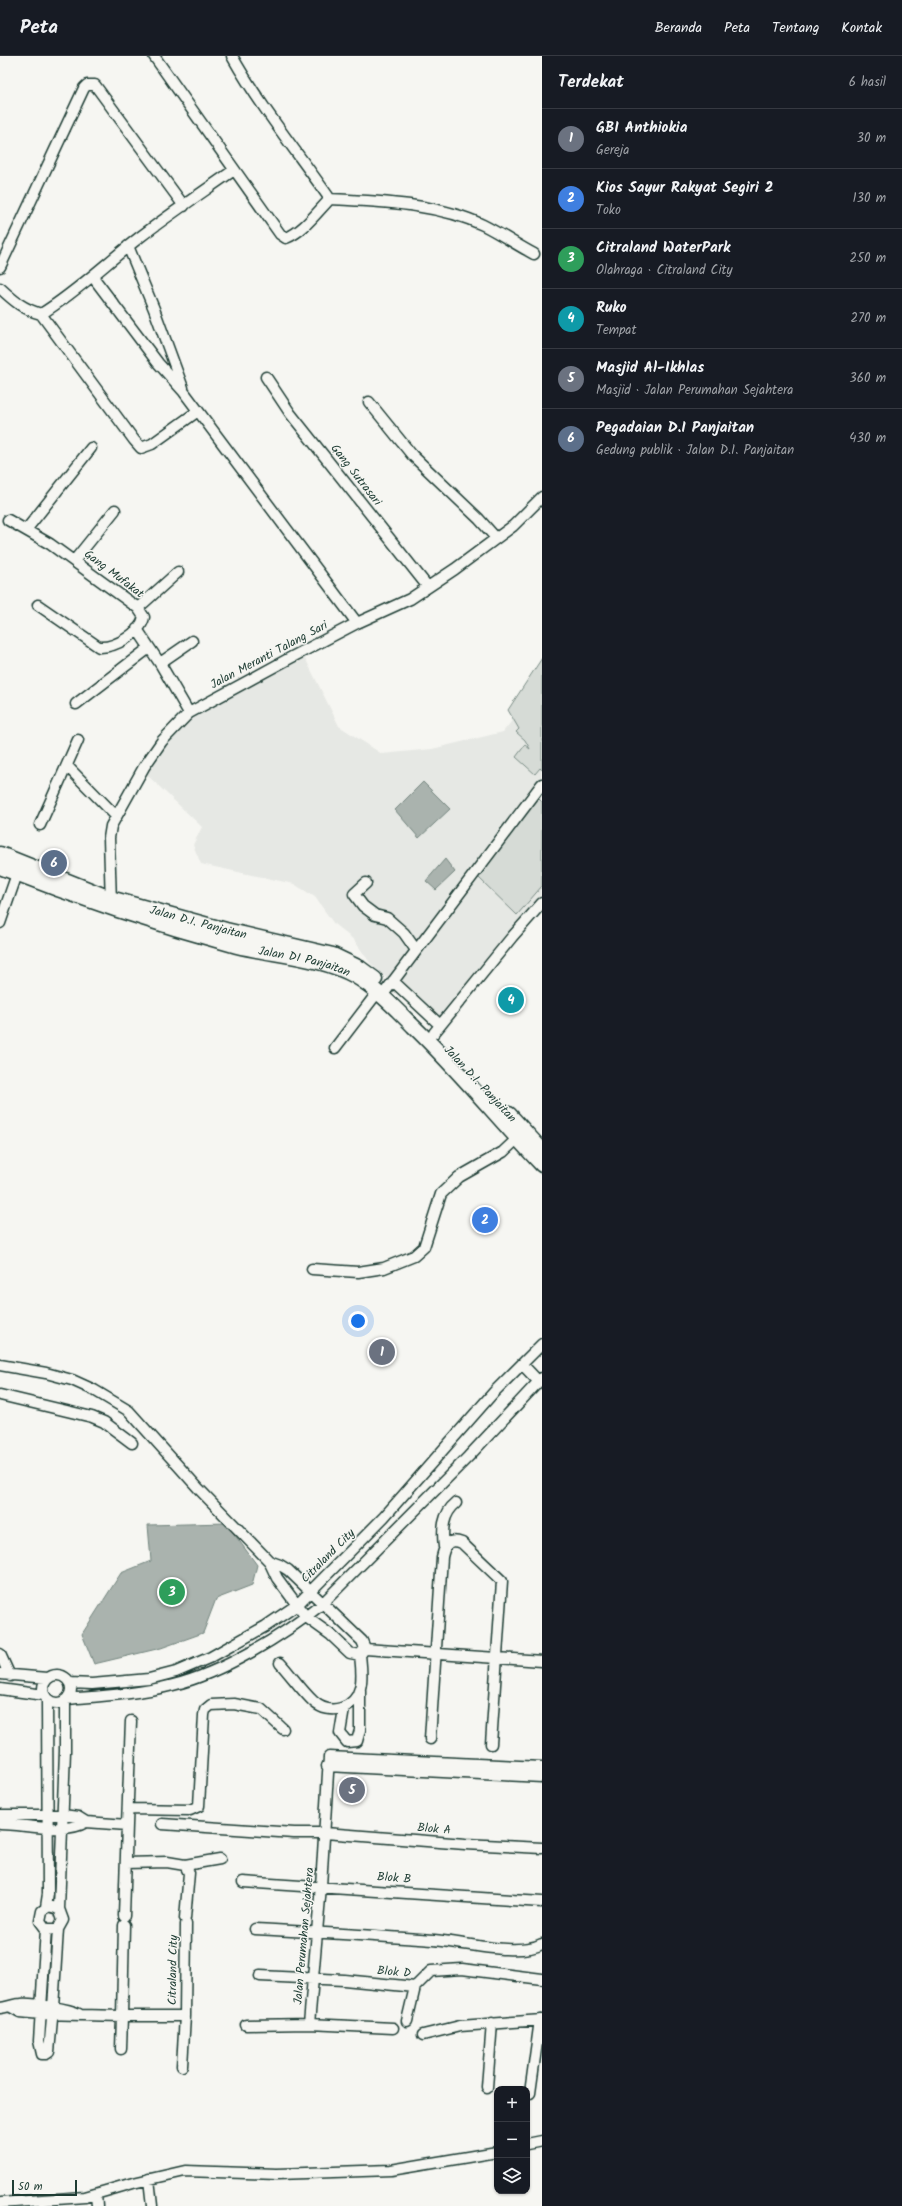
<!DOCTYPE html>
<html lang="id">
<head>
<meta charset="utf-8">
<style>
  body { margin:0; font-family:Kalam,sans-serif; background:#242831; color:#f1f3f6 }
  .controls { position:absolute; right:12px; bottom:12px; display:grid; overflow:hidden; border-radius:8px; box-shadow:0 1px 3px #0004 }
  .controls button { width:36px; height:36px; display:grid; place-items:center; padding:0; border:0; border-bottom:1px solid #363941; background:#171b24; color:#f1f3f6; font:20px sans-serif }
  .scale { position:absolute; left:12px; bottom:10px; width:65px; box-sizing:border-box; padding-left:4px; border:2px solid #1f3d34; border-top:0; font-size:11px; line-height:14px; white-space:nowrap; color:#1f3d34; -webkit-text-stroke:3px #f6f6f2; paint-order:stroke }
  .you { position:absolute; left:358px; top:1265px; width:14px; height:14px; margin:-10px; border:3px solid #fff; border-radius:50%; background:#1a73e8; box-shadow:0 0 0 6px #1a73e833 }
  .badge { display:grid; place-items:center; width:26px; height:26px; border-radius:50%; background:#db2777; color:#fff; font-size:13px; font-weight:700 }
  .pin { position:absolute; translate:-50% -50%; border:2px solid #fff; box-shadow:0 1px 4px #0006 }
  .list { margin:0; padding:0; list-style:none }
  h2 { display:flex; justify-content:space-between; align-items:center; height:52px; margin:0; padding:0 16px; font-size:17px }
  h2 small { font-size:13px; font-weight:400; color:#9ea1a6 }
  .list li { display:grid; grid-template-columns:26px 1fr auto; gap:12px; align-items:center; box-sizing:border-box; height:60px; padding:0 16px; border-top:1px solid #363941 }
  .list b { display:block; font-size:15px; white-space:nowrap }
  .list p { margin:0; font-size:13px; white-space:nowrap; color:#9ea1a6 }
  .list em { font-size:13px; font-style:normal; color:#9ea1a6 }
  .icon { flex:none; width:22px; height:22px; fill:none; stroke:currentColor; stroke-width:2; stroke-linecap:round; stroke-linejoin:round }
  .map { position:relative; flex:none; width:542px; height:2150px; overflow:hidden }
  header { display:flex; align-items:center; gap:24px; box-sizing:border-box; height:56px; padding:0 20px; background:#171b24; border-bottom:1px solid #363941 }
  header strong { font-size:19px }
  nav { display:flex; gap:22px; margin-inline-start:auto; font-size:14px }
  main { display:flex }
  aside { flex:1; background:#171b24 }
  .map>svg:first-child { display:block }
  .built { fill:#e6e8e4 }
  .green { fill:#d6dbd6; stroke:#7a8c85 }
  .water { fill:#aab3ae; stroke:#72847d }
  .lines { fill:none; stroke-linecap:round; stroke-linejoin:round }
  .minor-casing { stroke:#1f3d34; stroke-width:13 }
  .highway-casing { stroke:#1f3d34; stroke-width:17 }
  .minor { stroke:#f6f6f2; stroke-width:10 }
  .highway { stroke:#f6f6f2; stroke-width:14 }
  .labels { text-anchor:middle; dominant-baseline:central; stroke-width:3; stroke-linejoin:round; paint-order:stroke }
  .street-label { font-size:12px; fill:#1f3d34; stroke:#f6f6f2 }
</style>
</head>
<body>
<header>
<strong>Peta</strong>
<nav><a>Beranda</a><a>Peta</a><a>Tentang</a><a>Kontak</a></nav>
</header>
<main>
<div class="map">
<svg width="542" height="2150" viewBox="0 0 542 2150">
  <rect width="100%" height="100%" fill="#f6f6f2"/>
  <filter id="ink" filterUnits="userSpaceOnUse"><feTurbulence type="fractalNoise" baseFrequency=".025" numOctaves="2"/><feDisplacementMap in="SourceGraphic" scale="8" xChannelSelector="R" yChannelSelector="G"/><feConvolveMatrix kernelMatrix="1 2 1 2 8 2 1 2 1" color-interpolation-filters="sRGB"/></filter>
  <g filter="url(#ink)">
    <path class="built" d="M 303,598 L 339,670 L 382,698 L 432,693 L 503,676 L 542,627 L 542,853 L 502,901 L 445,975 L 371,908 L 354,884 L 334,868 L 315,841 L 294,828 L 201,808 L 193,789 L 202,771 L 145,717 L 189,661 Z"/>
    <path class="green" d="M 542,602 L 542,714 L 540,712 L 535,718 L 516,701 L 525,689 L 530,693 L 525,684 L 516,676 L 519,673 L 508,654 Z
      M 537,741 L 542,746 L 542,830 L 517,859 L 478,821 Z"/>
    <path class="water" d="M 423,726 L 450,753 L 419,782 L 395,754 Z
      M 445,803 L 455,816 L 436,834 L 426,825 Z
      M 226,1467 L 257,1509 L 252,1529 L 216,1543 L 203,1577 L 161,1592 L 94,1608 L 82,1578 L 121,1517 L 151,1505 L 148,1469 Z"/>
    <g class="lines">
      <g class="minor-casing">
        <path id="minor" d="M 154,0 L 280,178 L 286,182 C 304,175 317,156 330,143 C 297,96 260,50 232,0
          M 330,143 C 380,146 437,147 483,169 C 501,178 517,189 534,198
          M 128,190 L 154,253 L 183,332
          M 0,211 L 84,32 L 87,29 L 95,29 L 184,150
          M 93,221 L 158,307 L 184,336 L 357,567
          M 0,232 C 14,245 23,253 41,258 C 77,236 107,206 140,181 C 170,158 203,136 234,114
          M 41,258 L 134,384 L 141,392 L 152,388 L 198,355
          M 266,321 L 290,357 L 428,531
          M 369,346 L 412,399 L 479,463 L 496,482
          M 8,464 L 50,488 L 138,552 L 144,561 C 141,577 115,592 99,591 L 38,549
          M 26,474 L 91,392
          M 74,505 L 115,454
          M 138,552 L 178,516
          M 137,573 L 161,609 L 189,657
          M 160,607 L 192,585
          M 76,648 L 149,592
          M 67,710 L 116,760
          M 40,769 L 78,684
          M 366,827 L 354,838 L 363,850 L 375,859 L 387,862 L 404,877 L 416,894
          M 111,847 L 109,782 L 111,770 L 144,711 L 162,685 L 189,657 L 292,601 L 357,567 L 410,543 L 455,513 L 513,470 L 542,441
          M 0,867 L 17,818
          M 393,925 L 440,969
          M 382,940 L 542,728
          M 434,977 L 512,881 L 542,847
          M 335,992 L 377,937
          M 312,1213 L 358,1216 L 384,1212 L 414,1200 L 424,1191 L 441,1138 L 459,1121 L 503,1096 L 522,1078
          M 522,1308 L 539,1326
          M 0,1309 L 46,1317 L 72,1324 L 94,1334 L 129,1355 L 199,1433 L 269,1505 L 277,1522 L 306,1561 L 331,1579 L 350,1597 L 360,1599 L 365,1592 L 362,1585 L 288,1514 L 280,1509 L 269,1505
          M 0,1339 L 92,1361 L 104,1366 L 132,1387
          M 444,1491 C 442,1475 442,1458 456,1447
          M 365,1593 L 542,1605
          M 0,1598 L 10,1620
          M 280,1607 C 291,1619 302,1635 314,1646 C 330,1660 355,1653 360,1632 C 363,1622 361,1609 360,1599
          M 0,1618 L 48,1622
          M43 1633a14 14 0 1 1 28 0a14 14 0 1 1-28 0Z
          M 70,1627 L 92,1628 L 149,1623 L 176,1616 L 211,1601 L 266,1570 L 297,1549 L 384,1461 L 494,1336 L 542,1288
          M 0,1633 L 44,1639
          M 67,1643 C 102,1640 139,1638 173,1629 C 222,1617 283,1580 322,1548 L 468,1401 L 542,1322
          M 344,1653 L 340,1677 L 347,1686 L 357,1685 L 360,1674 L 360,1634
          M 430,1683 L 442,1501 C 445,1488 449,1482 462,1487 L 502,1525 L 491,1688
          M 327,1710 L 542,1721
          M 128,1753 L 190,1754 L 199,1750 L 204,1659 L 205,1654 L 211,1649 L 234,1648 L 261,1653 L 283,1673
          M 0,1759 L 63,1759 L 78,1761 L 86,1766 L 127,1769 L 124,1860
          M 0,1768 C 25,1768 65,1779 86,1766
          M 162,1768 L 294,1777 L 325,1777 L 465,1788 L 542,1792
          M 127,1769 L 131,1665
          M 126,1807 L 167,1806 L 185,1809 L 189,1817 L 185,1862
          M 185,1809 L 220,1803
          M 243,1826 L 542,1846
          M 46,1851 L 48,1838 L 47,1644
          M 59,1853 L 49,1850 L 42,1855 L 40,1865 L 46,1873 L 58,1873 L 63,1864 L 59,1853 L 65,1695 L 65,1645
          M 124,1869 L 122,1960 L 185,1960 L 186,1868
          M 46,1873 L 39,1985 L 42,1998 L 46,1998 L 49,1996 L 53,1952 L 58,1873
          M 255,1873 C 315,1876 374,1880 434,1884 C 462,1886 518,1901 542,1888
          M 260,1920 L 344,1924 L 415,1931 L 431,1915 L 462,1913 L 542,1923
          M 11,1951 L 20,1956 L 41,1958 L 122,1960 L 121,1993
          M 0,1952 C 8,1951 14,1948 21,1948 C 33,1947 69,1953 79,1958
          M 407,1965 L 415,1931
          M 246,1969 L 309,1968
          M 393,1972 L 309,1968 L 321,1830 L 329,1701 L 542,1711
          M 423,1979 L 460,1970 L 542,1964
          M 182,2010 L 185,1960
          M 487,2031 L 492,1967
          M 530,2037 L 540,1964
          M 527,2088 L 542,2085
          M 149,2123 L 152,2150
          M 96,2139 L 97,2150
          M 0,2147 L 85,2141 L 133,2127 L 185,2115 L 277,2118 L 391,2114 L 497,2096"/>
      </g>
      <g class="highway-casing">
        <g id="highway">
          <path id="s1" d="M 0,798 L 110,842 L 226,874 L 333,899 L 360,912 L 375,923"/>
          <path id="s2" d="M 0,811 C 78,842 156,868 237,890 C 274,899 322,901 355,920 C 377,933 395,952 413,970 C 459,1014 498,1063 542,1109"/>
          <path d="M 509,1058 L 542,1094"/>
        </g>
      </g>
      <use href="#minor" class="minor"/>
      <use href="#highway" class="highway"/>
    </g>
  </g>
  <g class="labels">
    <g class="street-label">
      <text transform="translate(356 419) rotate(52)">Gang Sutrasari</text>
      <text transform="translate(114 518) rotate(37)">Gang Mufakat</text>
      <text transform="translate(269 599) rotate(-28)">Jalan Meranti Talang Sari</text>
      <text stroke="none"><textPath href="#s1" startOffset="210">Jalan D.I. Panjaitan</textPath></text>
      <text stroke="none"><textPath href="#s2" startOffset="319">Jalan DI Panjaitan</textPath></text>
      <text transform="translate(480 1028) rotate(47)">Jalan D.I. Panjaitan</text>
      <text transform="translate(328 1500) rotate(-45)">Citraland City</text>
      <text transform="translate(434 1773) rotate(5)">Blok A</text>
      <text transform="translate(394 1822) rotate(4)">Blok B</text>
      <text transform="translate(304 1880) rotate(-85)">Jalan Perumahan Sejahtera</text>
      <text transform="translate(173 1914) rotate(-89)">Citraland City</text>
      <text transform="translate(394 1916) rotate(5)">Blok D</text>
    </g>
  </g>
</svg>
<div class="controls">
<button>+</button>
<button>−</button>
<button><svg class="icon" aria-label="layers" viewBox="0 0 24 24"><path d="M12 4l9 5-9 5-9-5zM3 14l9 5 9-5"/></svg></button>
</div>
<div class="scale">50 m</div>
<div class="you"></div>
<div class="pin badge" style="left:382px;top:1296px;background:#6b7280">1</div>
<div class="pin badge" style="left:485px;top:1164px;background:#3f7fe0">2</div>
<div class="pin badge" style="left:172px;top:1536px;background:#2e9e5b">3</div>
<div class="pin badge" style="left:511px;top:944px;background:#0f9aa8">4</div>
<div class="pin badge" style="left:352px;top:1734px;background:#6b7280">5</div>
<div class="pin badge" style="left:54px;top:807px;background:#5c6f8a">6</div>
</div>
<aside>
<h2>Terdekat<small>6 hasil</small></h2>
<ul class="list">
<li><span class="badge" style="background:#6b7280">1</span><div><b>GBI Anthiokia</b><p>Gereja</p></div><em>30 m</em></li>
<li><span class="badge" style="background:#3f7fe0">2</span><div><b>Kios Sayur Rakyat Segiri 2</b><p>Toko</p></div><em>130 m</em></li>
<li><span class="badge" style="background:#2e9e5b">3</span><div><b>Citraland WaterPark</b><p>Olahraga · Citraland City</p></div><em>250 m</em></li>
<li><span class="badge" style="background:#0f9aa8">4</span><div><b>Ruko</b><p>Tempat</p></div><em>270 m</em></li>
<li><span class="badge" style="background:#6b7280">5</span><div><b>Masjid Al-Ikhlas</b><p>Masjid · Jalan Perumahan Sejahtera</p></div><em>360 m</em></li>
<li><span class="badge" style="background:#5c6f8a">6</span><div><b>Pegadaian D.I Panjaitan</b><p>Gedung publik · Jalan D.I. Panjaitan</p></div><em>430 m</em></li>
</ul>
</aside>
</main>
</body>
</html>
